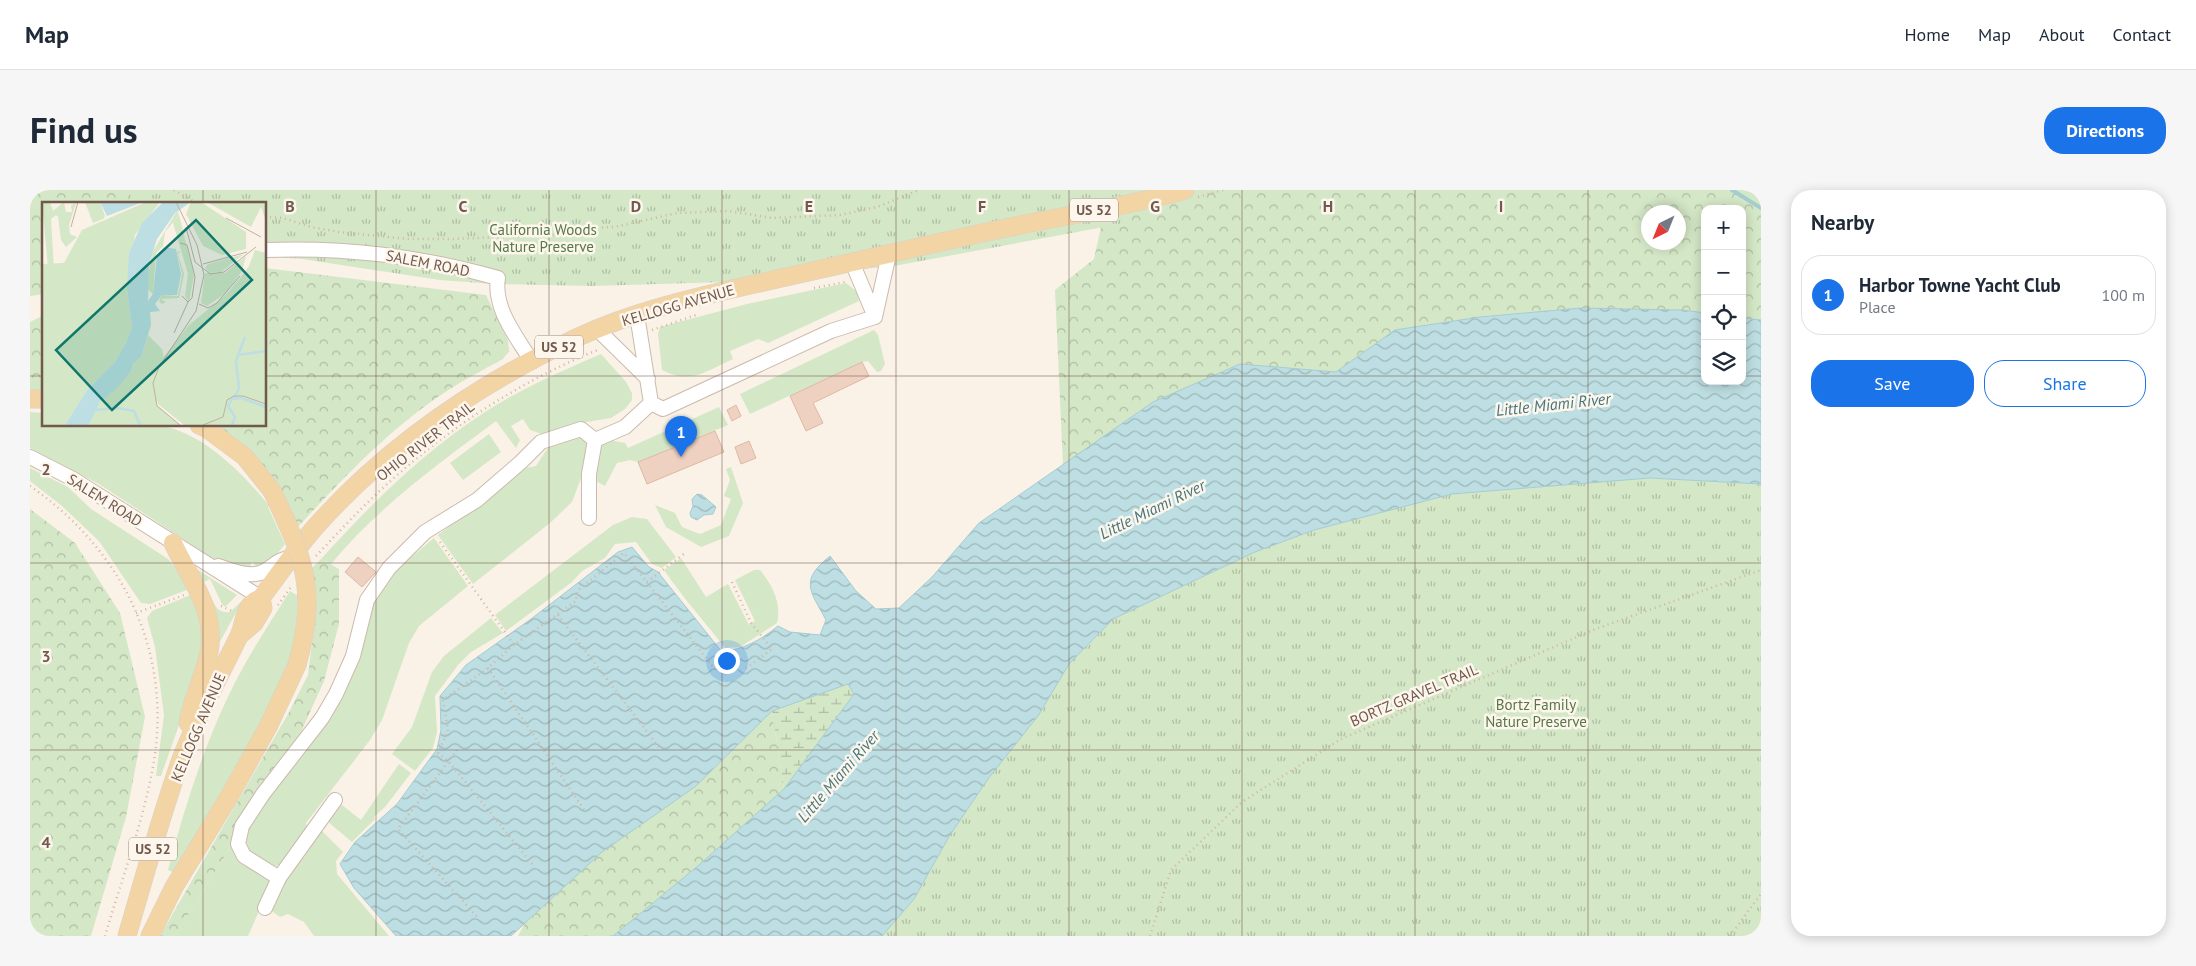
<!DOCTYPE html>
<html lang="en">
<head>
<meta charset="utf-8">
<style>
  body { margin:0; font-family:"PT Sans",sans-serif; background:#f6f6f7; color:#1f2937 }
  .controls { position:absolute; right:15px; top:15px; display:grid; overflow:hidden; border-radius:10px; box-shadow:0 2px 12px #0003 }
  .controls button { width:45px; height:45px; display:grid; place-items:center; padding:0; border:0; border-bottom:1px solid #e0e1e3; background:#fff; color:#1f2937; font:25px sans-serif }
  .compass { position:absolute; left:1611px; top:15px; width:45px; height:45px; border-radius:50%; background:#fff; box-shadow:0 2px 12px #0003; rotate:223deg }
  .you { position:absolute; left:696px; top:470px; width:18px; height:18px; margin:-12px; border:4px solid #fff; border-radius:50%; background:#1a73e8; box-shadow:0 0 0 8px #1a73e833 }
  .badge { display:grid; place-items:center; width:32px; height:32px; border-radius:50%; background:#1a73e8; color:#fff; font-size:16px; font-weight:700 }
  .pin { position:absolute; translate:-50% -41px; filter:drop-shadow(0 1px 2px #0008) }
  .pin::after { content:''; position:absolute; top:26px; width:18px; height:15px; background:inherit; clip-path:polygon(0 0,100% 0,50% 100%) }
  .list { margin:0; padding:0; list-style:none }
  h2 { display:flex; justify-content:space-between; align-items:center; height:65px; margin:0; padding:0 20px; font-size:21px }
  h2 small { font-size:16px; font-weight:400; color:#747a83 }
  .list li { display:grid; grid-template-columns:32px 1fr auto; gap:15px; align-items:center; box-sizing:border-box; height:80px; margin:0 10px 10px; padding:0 10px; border:1px solid #e0e1e3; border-radius:20px }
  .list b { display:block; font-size:19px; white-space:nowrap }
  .list p { margin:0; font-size:16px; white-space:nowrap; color:#747a83 }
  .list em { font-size:16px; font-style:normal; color:#747a83 }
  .actions { display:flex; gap:10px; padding:15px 20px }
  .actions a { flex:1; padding:11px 0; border:1px solid #1a73e8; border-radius:20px; text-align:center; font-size:18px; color:#1a73e8 }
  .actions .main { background:#1a73e8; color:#fff }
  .icon { flex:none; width:28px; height:28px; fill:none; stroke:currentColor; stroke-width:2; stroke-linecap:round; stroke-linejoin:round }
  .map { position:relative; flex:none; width:1731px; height:746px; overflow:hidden; border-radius:20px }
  header { display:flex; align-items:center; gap:30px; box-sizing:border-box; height:70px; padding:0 25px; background:#fff; border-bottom:1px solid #e0e1e3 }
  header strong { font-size:24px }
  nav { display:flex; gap:28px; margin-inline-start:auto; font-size:18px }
  .intro { display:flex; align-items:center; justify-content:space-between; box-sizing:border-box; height:120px; padding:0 30px }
  h1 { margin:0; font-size:35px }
  .button { padding:12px 22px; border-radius:20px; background:#1a73e8; color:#fff; font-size:18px; font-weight:700 }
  main { display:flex; gap:30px; padding:0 30px }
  aside { flex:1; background:#fff; border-radius:20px; box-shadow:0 2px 12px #0003 }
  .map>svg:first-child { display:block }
  .grass { fill:#d4e7c6 }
  .forest { fill:url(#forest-crowns); fill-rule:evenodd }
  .wetland { fill:url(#wetland-marsh) }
  .park { fill:url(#park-tufts) }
  .water { fill:url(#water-waves); stroke:#a4cdd3 }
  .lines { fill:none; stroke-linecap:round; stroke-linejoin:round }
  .stream { stroke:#a4cdd3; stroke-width:4 }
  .building { fill:#eed1c1; stroke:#dfb8a2 }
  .minor-casing { stroke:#cbbaae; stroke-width:16 }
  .major-casing { stroke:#d8d1cd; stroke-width:19 }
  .path { stroke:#d2b5a4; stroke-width:2.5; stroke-dasharray:1 4; stroke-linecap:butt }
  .minor { stroke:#fff; stroke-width:14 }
  .major { stroke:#f3d4a5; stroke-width:18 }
  .major-bridge-casing { stroke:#d8d1cd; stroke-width:19; stroke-linecap:butt }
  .major-bridge { stroke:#f3d4a5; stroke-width:18 }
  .grid { fill:none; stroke:#72594d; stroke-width:1; stroke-opacity:0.55 }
  .labels { text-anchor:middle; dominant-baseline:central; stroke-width:5; stroke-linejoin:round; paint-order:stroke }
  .shield { fill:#fdf6ed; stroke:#9c887d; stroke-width:1 }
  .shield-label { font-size:14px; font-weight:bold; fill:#72594d }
  .park-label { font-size:15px; fill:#567746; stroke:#fdf6ed }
  .street-label { font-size:15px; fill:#72594d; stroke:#fdf6ed }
  .water-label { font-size:16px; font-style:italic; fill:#46757c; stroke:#fdf6ed }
  .inset-river { fill:none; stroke:#bddee2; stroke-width:2.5 }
  .inset-road { fill:none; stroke:#c0b0a4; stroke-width:1 }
  .view { fill:#0f766e; fill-opacity:0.15; stroke:#0f766e; stroke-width:2.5 }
  .inset-edge { fill:none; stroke:#72594d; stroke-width:2.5 }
  .grid-label { font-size:16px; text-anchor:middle; font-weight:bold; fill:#72594d; stroke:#fdf6ed; stroke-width:5; stroke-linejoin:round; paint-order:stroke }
</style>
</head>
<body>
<header>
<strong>Map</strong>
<nav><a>Home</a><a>Map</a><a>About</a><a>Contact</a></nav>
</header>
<div class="intro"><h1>Find us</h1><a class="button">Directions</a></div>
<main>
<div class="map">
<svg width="1731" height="746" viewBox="0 0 1731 746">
  <defs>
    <pattern id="forest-crowns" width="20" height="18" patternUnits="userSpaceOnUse" patternTransform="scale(1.25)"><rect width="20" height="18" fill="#d4e7c6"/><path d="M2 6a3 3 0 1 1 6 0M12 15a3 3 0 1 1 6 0" fill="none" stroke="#b0bea3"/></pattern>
    <pattern id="wetland-marsh" width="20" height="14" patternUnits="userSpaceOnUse" patternTransform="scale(1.25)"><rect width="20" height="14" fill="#d4e7c6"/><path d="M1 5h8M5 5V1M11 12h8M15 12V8" fill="none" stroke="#b0bea3"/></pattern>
    <pattern id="park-tufts" width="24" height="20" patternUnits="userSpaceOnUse" patternTransform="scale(1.25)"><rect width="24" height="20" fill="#d4e7c6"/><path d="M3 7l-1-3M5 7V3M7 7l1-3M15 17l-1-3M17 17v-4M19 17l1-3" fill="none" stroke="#b0bea3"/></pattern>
    <pattern id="water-waves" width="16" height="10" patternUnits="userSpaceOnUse" patternTransform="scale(1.25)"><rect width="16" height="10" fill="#bddee2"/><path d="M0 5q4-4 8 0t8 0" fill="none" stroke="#9eb7b9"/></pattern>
  </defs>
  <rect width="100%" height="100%" fill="#faf2e7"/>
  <path class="grass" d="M 816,93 L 827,102 L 829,111 L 738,153 L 728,149 L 700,161 L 703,169 C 676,181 661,195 632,180 L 628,144 L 630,137 L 717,114 Z
    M 844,140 L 848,145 L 855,174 L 851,181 L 847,182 L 838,171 L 832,172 L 720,224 L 710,204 Z
    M 571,164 L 596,192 L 602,203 L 602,210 L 595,219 L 581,228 L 557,232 L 512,244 L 500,240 L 493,229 L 481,236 L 490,250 L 486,258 L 466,231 C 409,273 346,319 301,374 L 291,369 C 341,314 393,262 455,222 C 492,198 532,181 571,164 Z
    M 689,217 L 698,235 L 608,272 L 600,270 L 587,273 L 575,296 L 564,290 L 563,276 L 572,249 L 595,253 L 598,258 Z
    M 0,222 L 14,223 L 14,235 C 50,235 89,232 125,235 C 170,239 213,283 239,316 L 238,317 L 255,354 C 246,365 240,373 226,376 L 222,372 L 219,378 L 193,375 L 69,294 L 0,258 Z
    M 554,243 L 559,252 L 553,283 L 542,312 L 520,333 L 443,394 L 408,345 L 496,278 L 506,276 L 519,256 Z
    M 459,244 L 471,262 L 433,290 L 420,273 Z
    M 701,277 L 713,313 L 699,346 L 671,357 L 636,337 L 625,315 L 645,323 L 652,337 L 670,344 L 691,335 L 701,309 L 694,306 L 700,290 L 696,279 Z
    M 0,278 L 38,297 L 61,319 L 138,369 L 162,398 L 120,414 L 111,413 L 69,351 L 32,316 L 0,291 Z
    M 602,327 L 617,329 L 646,367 L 632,378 L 622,374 L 606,352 L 585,354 L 575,368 L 552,381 L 542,392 L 476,441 L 465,425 L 583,335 Z
    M 404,348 L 438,396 L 389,436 L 379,453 L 352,530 L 340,550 L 276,633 L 277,639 L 255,673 L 240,678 L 226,671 L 213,653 L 215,638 L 290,536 L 340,414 L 354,390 Z
    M 651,368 L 676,407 L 698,394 L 719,435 L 725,431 L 705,390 L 724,380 L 730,380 C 742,395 752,413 747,433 L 710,457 L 695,458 C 675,432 653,408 634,380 Z
    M 165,378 L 207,405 L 195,417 L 192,414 L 180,389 L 172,393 Z
    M 175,398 C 183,405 183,425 200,422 L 213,410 L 187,457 Z
    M 260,401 L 268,406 L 267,433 L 260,477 L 239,522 L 144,683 L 138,680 C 156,612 177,545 210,483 C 225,455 243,428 260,401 Z
    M 165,403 L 175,435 L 170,476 L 131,586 L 126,586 L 134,525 L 125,457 L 117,428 L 122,421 Z
    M 461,428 L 473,443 L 441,462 L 428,475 L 405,506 L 407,542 L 403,558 L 385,581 L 362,564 L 382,537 L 402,482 L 414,466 Z
    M 369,574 L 381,583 L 355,617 L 344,627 L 345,629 L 322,652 L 297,631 L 312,615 L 331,630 Z
    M 290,639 L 313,662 L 306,671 L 307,684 L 359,746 L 284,746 L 274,732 L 258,724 L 250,727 L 239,719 L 249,694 Z
    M 204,651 L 239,687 L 241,694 L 218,746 L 145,746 Z"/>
  <path class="forest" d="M 0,0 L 1731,0 L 1731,130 L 1712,128 L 1712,19 L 1675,19 L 1675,123 L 1652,120 L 1551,118 L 1450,127 L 1365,140 L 1306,182 L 1210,174 L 1123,212 L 1033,276 L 1025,100 L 1064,69 L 1075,18 L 14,14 L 14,104 L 0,106 ZM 1618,22 L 1648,22 L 1648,52 L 1618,52 Z
    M 235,78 L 456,105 L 478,150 L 479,161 L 473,169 C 455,179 437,188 420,199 C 362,236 314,287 268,337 L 177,235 L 235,235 Z
    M 14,125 L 14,201 L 0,201 L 0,132 Z
    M 0,319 L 45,353 L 90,423 L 115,527 L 96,627 L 61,746 L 0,746 Z
    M 291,369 L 309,379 L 309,434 L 294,491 L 271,542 L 240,583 L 212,626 L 204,651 L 145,746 L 130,746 L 258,524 L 278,485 L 284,437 L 281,379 Z
    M 742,521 L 754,599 L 669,675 L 583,746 L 488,746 L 495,733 L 572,662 L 666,596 Z"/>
  <path class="wetland" d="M 818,494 L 825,504 L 754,599 L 742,521 Z"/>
  <path class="park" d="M 98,0 L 1096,0 L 1090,34 L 864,76 L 696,92 L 562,96 L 464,94 L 410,90 L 272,69 L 235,66 L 235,14 L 97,14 Z
    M 1620,288 L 1731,294 L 1731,746 L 852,746 L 884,709 L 920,645 L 958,589 L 1008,526 L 1039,474 L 1083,429 L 1225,362 L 1284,340 L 1422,304 Z"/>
  <path class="water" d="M 1551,118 L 1652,120 L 1675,123 L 1675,191 L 1712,191 L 1712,128 L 1731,130 L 1731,294 L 1620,288 L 1422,304 L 1284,340 L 1225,362 L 1083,429 L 1039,474 L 1008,526 L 958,589 L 920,645 L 884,709 L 852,746 L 583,746 L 669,675 L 754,599 L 824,504 L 818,494 L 742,521 L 666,596 L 572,662 L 481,746 L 366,746 L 324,698 L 310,674 L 325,652 L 367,614 L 407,559 L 411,540 L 410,506 L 436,475 L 501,429 L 588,362 L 602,357 L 619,377 L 628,382 L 692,462 C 714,459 731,450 748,436 L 760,442 L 790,445 L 796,430 C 780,400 769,391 800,366 L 826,401 L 846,419 L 869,418 L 902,387 L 949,333 L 1123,212 L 1210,174 L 1306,182 L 1365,140 L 1450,127 Z
    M 667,304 L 672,305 L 686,317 L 683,324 L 674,325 L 667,330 L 661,327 L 660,323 L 663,316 L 662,309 Z"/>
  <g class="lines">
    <path class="stream" d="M 1702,0 L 1731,18"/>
  </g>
  <path class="building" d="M 832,172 L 839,186 L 783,213 L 793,233 L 776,241 L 760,206 Z
    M 706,215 L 711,226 L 702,231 L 697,220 Z
    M 685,241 L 694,262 L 617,294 L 608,272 Z
    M 719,251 L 726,268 L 711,274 L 705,257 Z
    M 328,367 L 346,382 L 332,397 L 315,382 Z"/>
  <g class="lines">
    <g class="minor-casing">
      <path id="minor" d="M 235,60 C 317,57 389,66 468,88 C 463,119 487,147 502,172
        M 822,72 L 845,127
        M 607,125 L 621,213
        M 845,127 L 859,64
        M 567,139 L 618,189
        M 621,213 L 633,219 L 801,141 L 845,127
        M 0,267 L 43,289 L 231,408
        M 559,328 L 559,284 L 565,250 L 595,237 L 621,213
        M 188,376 C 201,380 216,387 230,383 C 242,379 247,368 261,368
        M 249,688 L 214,666 L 208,654 L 212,636 L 233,604 L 292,528 L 306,504 L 323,466 L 337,410 L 359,378 L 395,342 L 447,310 L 491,272 L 511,252 L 551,239 L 565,250
        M 235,718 L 249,688 L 305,610"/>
    </g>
    <g class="major-casing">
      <path id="major" d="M 0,209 L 14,209
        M 169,235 L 176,238 L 215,267 L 242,301
        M 143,353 C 159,389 187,419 179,463 C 174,487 162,509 158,533
        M 210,445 L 224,433 L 233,418 L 231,408
        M 97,746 C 114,688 130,629 150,572 C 166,529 188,489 208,448 C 216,433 212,415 231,408 C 250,383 267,357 288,334 C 359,255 451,193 546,148 C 612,117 686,103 756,87 C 830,71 903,53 976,38 C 1036,25 1097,17 1155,0
        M 120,746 L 144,697 L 199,607 L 238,537 L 267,475"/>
    </g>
    <path class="path" d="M 144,0 L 168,14
      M 1168,7 L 1193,0
      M 235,27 L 253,28 L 281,37 L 309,42 L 379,49 L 422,49 L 524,45 L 556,38 L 584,37 L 647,23 L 699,21 L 742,28 L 810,25 L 847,17 L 889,0
      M 784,98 L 815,92
      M 622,140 L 669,124
      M 0,296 C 91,359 142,459 124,571 C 114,630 92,688 75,746
      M 410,352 L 484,455
      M 286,366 C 301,350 316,334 331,319 C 399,251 480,195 570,159
      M 617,392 L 655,363
      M 702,392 L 721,433 L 742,459 L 715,479
      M 248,415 L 261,397
      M 191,416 L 202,421
      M 106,423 L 154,405
      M 528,425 L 631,560
      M 458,478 L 555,621
      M 430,556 L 368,639 L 449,729
      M 502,674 L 419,572 L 408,563 L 418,541 L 413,510 L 458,478 L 484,455 L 546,411 L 547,401 L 594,363 L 687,482
      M 1120,746 L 1141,680 L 1212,612 L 1311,549 L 1563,440 L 1731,380
      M 1700,746 L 1731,704"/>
    <use href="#minor" class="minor"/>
    <use href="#major" class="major"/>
    <g class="major-bridge-casing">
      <path id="major-bridge" d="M 242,301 C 274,368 288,399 267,475"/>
    </g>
    <use href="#major-bridge" class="major-bridge"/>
  </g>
  <path class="grid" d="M 173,0 L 173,14M 346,0 L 346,746M 519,0 L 519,746M 692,0 L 692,746M 866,0 L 866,746M 1039,0 L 1039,746M 1212,0 L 1212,746M 1385,0 L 1385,746M 1558,0 L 1558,746M 0,186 L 14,186M 235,186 L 1675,186M 1712,186 L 1731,186M 173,235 L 173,746M 0,373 L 1731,373M 0,560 L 1731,560"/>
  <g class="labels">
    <g class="shield">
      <rect x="1040" y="8.5" width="48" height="23" rx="4"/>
      <rect x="505" y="145.5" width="48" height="23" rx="4"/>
      <rect x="99" y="647.5" width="48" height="23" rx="4"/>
    </g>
    <g class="shield-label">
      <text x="1064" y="20">US 52</text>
      <text x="529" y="157">US 52</text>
      <text x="123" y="659">US 52</text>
    </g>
    <g class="park-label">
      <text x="513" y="39">California Woods<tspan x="513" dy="17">Nature Preserve</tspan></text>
      <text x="1506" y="514">Bortz Family<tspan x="1506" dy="17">Nature Preserve</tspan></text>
    </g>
    <g class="street-label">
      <text transform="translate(398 73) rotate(11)">SALEM ROAD</text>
      <text transform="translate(648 115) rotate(-16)">KELLOGG AVENUE</text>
      <text transform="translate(395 251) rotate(-38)">OHIO RIVER TRAIL</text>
      <text transform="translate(75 310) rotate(32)">SALEM ROAD</text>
      <text transform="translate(1384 505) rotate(-23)">BORTZ GRAVEL TRAIL</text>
      <text transform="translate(168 537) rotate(-67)">KELLOGG AVENUE</text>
    </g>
    <g class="water-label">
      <text transform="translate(1523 214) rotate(-6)">Little Miami River</text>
      <text transform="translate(1122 319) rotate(-26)">Little Miami River</text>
      <text transform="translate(808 586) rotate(-49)">Little Miami River</text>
    </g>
  </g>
  <g transform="translate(12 12)">
    <rect width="224" height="224" fill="#faf2e7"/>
    <path d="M 0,0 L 8,0 L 11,9 L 22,0 L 24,10 L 30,10 L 29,3 L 34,1 L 27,23 L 28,32 L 35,35 L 24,45 L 19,38 L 16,15 L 14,13 L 9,17 L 12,67 L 6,66 ZM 43,0 L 58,0 L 63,14 L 61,17 L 51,21 ZM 137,13 L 152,73 L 147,100 L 143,94 L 146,72 L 131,21 ZM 139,49 L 136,52 L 142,72 L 137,96 L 119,97 L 124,100 L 120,102 L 117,99 L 120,93 L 136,94 L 140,72 L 135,50 ZM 202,52 L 179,70 L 167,71 L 163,66 L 166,62 Z" fill="#d4e7c6"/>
    <path d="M 149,0 L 159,0 L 204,30 L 204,47 L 180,53 L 161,44 L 144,12 ZM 165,0 L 224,0 L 224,19 L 219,5 L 209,25 ZM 135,9 L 137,13 L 123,30 L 121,44 L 114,51 L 111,92 L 104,86 L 110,51 ZM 213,48 L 224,51 L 224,223 L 116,195 L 114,202 L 138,223 L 47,223 L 58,200 L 89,169 L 91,162 L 99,155 L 106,133 L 120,147 L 122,157 L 193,83 L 207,64 ZM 204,54 L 200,69 L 184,91 L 165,104 L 159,101 L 163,71 L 183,71 Z" fill="#d4e7c6"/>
    <path d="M 104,0 L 118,0 L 93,33 L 85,87 L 90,125 L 84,141 L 73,160 L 45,188 L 23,223 L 0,223 L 1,62 L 22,61 L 40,28 ZM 196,78 L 224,111 L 224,223 L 142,223 L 116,202 L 113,190 L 115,173 L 122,161 L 120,157 L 147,123 L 186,91 Z" fill="#d4e7c6"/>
    <path d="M 58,0 L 101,0 L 65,14 ZM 121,0 L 149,0 L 133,11 L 115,37 L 107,62 L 106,99 L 111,92 L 115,54 L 122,45 L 134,47 L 139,72 L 135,93 L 120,93 L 113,102 L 118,109 L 108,110 L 109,123 L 99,155 L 91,162 L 89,169 L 76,185 L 58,200 L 47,223 L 23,223 L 45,188 L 73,160 L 84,141 L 90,125 L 85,87 L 87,51 L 100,21 Z" fill="#bddee2"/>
    <path class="inset-river" d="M 196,153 L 224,149M 192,197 L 197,186 L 194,159 L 203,135M 53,208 L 76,206 L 92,209 L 98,223M 190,223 L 193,215 L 186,204 L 190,197 L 199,196 L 224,205"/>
    <path class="inset-road" d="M 134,0 L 155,43 L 162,73 L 154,109 L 117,165 L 111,181 L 115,204 L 138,223M 184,16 L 219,35M 29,25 L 36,0M 144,25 L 153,60 L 168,72 L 182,70 L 214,45M 138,41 L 145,43 L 153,75 L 150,96 L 146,100M 161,62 L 205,50M 157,102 L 166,106 L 175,101 L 198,74M 132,131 L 146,100 L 140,94M 161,223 L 181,215 L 185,198 L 192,194 L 201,194 L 224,202"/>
    <path class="view" d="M 154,18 L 210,78 L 70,208 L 14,148 Z"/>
    <rect width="224" height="224" class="inset-edge"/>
  </g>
  <g class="grid-label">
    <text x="260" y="22">B</text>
    <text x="433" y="22">C</text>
    <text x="606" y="22">D</text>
    <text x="779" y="22">E</text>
    <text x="952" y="22">F</text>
    <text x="1125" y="22">G</text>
    <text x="1298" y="22">H</text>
    <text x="1471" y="22">I</text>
    <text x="16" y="285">2</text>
    <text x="16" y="472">3</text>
    <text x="16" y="658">4</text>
  </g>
</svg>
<div class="controls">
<button>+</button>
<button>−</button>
<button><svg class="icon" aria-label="locate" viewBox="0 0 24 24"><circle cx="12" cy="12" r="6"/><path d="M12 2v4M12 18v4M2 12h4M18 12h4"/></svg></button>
<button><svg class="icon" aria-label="layers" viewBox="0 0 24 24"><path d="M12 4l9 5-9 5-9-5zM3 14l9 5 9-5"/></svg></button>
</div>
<svg class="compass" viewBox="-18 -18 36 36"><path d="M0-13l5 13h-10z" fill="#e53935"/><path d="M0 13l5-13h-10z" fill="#747a83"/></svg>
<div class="you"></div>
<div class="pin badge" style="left:651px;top:267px">1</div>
</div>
<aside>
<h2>Nearby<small></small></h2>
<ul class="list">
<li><span class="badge">1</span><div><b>Harbor Towne Yacht Club</b><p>Place</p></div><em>100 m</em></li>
</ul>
<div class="actions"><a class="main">Save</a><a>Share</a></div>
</aside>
</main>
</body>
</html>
